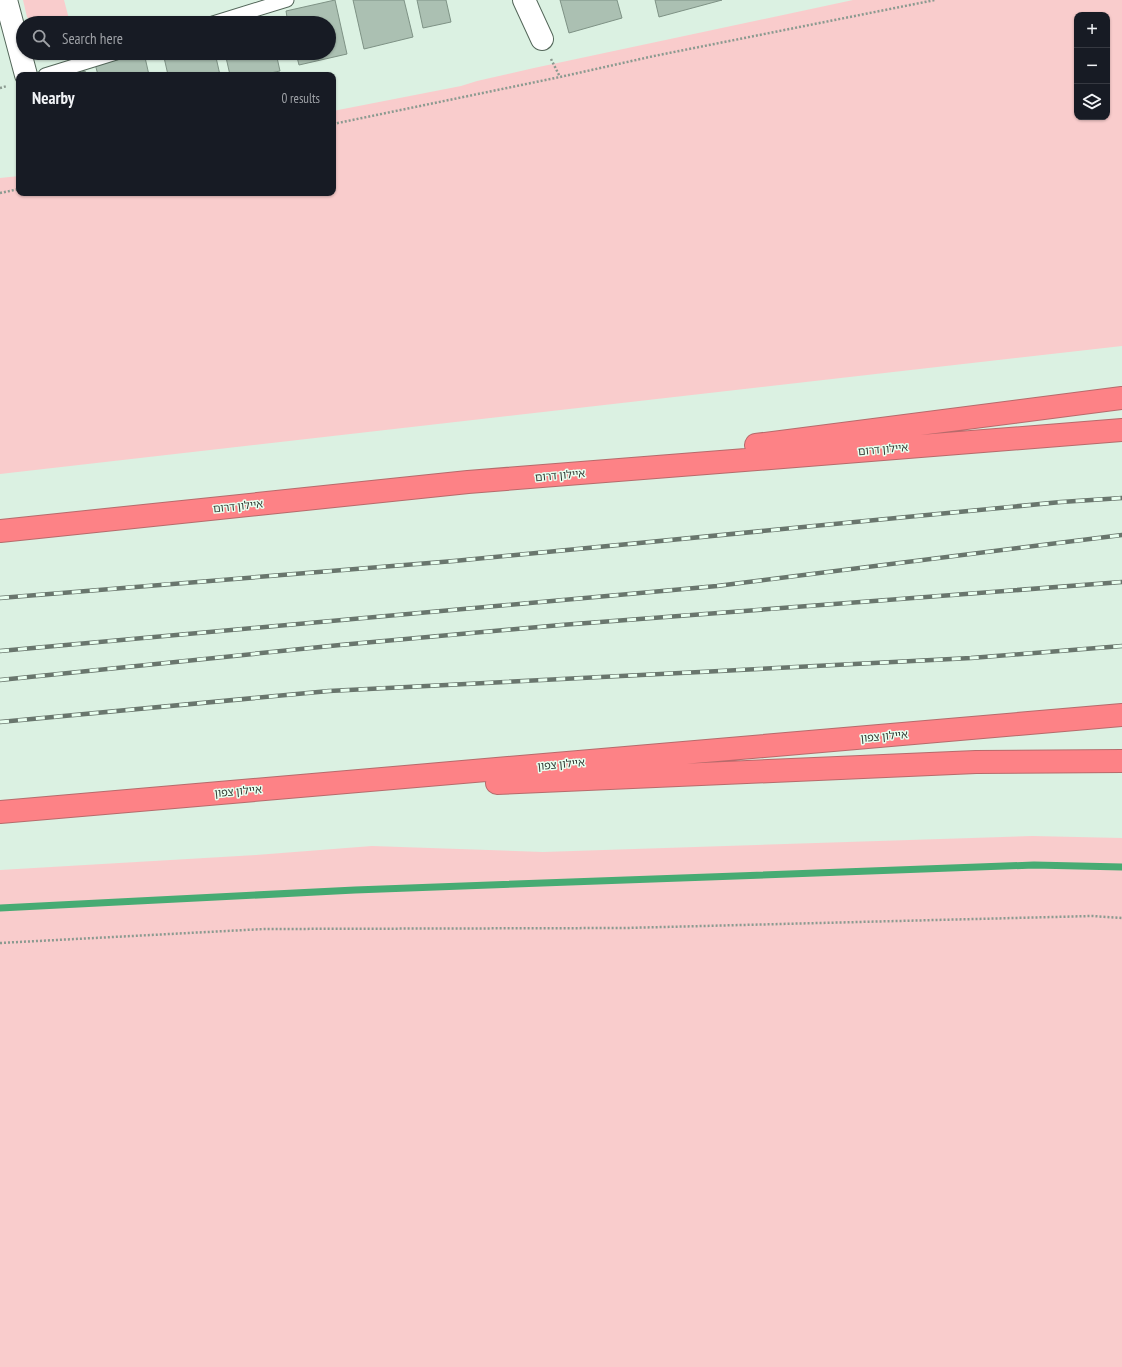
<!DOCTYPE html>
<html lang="en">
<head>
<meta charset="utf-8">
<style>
  body { margin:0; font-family:"PT Sans Narrow","Noto Sans Hebrew",sans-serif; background:#242831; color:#f1f3f6 }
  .controls { position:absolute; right:12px; top:12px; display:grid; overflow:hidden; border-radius:8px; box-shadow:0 1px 3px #0004 }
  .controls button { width:36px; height:36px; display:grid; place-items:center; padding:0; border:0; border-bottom:1px solid #363941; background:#171b24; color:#f1f3f6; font:20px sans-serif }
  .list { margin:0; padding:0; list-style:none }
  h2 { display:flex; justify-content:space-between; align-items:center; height:52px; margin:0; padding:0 16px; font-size:17px }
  h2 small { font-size:13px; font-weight:400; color:#9ea1a6 }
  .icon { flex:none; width:22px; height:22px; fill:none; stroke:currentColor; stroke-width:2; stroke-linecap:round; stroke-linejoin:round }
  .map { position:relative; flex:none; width:1122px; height:1367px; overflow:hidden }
  .search { position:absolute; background:#171b24; box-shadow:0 1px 3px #0004; left:16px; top:16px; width:320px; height:44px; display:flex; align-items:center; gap:10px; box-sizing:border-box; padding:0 14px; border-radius:22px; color:#9ea1a6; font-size:15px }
  .panel { position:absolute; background:#171b24; box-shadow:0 1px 3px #0004; left:16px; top:72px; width:320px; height:124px; border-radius:8px }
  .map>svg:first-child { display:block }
  .green { fill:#f9cccc; fill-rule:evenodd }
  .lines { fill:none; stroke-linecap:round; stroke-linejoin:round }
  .stream { stroke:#47ab73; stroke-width:7 }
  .building { fill:#abc0b2; stroke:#7e9285 }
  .lane-casing { stroke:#536659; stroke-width:15 }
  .street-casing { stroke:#536659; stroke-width:24 }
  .highway-casing { stroke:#b76a6b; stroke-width:24 }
  .path { stroke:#8b9a90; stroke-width:2.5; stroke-dasharray:2 2; stroke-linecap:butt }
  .lane { stroke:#fff; stroke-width:13 }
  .street { stroke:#fff; stroke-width:22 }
  .highway { stroke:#fd8286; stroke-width:22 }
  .rail-casing { stroke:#69766d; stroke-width:4.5 }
  .rail { stroke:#e8ffef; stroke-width:3; stroke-dasharray:9; stroke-linecap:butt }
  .labels { text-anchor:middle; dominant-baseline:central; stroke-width:3; stroke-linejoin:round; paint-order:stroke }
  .street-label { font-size:11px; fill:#353e38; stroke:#e8ffef }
</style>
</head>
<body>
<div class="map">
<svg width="1122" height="1367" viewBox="0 0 1122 1367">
  <rect width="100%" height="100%" fill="#dbf1e2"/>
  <path class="green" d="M 23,0 L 64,0 L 69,19 L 52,23 L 34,23 L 27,17 Z
    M 853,0 L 1122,0 L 1122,346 L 0,474 L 0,178 L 19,176 L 19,193 L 333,193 L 333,111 L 461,86 L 477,81 L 534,68 ZM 1077,15 L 1107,15 L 1107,117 L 1077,117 Z
    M 1032,836 L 1122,838 L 1122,1367 L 0,1367 L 0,870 L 256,855 L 372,846 L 543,852 Z"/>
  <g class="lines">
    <path class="stream" d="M 0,908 L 355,890 L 1034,865 L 1122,867"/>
  </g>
  <path class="building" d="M 335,0 L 347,54 L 299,65 L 296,53 L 329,53 L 329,23 L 288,23 L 286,11 Z
    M 353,0 L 404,0 L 413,37 L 364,49 Z
    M 417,0 L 446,0 L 451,22 L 423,28 Z
    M 560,0 L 617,0 L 622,18 L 569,33 Z
    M 655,0 L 722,0 L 659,17 Z
    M 268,17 L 269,23 L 241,23 Z
    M 125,53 L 144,53 L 149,75 L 98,75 L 94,60 Z
    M 163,53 L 215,53 L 220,75 L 168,75 Z
    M 225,53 L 276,53 L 280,71 L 261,75 L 230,75 Z
    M 85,71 L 86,75 L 70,75 Z"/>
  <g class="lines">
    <g class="lane-casing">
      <path id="lane" d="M 213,23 L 287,0
        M 45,75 L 116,53"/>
    </g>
    <g class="street-casing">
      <path id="street" d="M 6,0 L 26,75
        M 524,0 L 542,39"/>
    </g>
    <g class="highway-casing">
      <path id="highway" d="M 756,445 L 1122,398
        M 0,531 L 468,482 L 1122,430
        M 497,783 L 976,762 L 1122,761
        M 0,812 L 1122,715"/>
    </g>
    <path class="path" d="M 551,59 L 560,77
      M 0,88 L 7,86
      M 333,124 L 560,77 L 654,56 L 935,0
      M 0,193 L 19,189
      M 0,943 L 264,929 L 625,928 L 1092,916 L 1122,918"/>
    <use href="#lane" class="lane"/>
    <use href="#street" class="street"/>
    <use href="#highway" class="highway"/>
    <g class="rail-casing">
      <path id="rail" d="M 0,598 L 454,561 L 1061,502 L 1122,498
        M 0,651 L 717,586 L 1122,535
        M 0,680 L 340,645 L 561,625 L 1122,582
        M 0,722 L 329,691 L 971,658 L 1122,646"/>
    </g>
    <use href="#rail" class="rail"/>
  </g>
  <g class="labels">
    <g class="street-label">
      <text transform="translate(883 449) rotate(-5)">איילון דרום</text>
      <text transform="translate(560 475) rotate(-5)">איילון דרום</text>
      <text transform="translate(238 506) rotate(-6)">איילון דרום</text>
      <text transform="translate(884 736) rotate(-5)">איילון צפון</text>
      <text transform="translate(561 764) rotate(-5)">איילון צפון</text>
      <text transform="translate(238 791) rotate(-5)">איילון צפון</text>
    </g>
  </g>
</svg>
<div class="controls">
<button>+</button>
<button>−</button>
<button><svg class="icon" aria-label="layers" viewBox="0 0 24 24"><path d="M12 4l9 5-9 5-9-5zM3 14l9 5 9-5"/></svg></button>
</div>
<div class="search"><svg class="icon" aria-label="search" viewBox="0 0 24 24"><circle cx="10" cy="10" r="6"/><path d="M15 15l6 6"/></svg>Search here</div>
<section class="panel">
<h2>Nearby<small>0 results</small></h2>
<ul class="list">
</ul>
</section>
</div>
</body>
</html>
